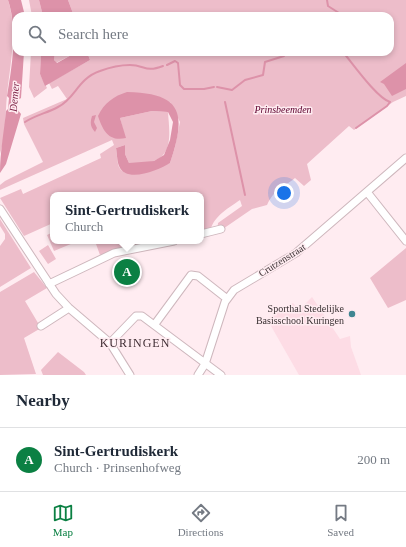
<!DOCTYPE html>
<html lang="en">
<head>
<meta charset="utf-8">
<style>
  body { margin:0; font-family:"Times New Roman",serif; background:#f2f2f3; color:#1f2937 }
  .you { position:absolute; left:284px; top:193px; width:14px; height:14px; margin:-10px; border:3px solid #fff; border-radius:50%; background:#1a73e8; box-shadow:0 0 0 6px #1a73e833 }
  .badge { display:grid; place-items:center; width:26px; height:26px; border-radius:50%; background:#0b8043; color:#fff; font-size:13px; font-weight:700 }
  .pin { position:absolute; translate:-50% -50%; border:2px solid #fff; box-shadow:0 1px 4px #0006 }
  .popup { position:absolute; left:50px; top:192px; width:154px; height:52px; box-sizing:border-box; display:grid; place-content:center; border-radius:8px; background:#fff; filter:drop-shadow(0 1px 3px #0005); font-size:13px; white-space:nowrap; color:#747a83 }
  .popup b { font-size:15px; color:#1f2937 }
  .popup::after { content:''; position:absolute; left:50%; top:100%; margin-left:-8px; border:8px solid transparent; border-top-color:#fff }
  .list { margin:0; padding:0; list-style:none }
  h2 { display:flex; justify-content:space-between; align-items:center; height:52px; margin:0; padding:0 16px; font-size:17px }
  h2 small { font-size:13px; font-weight:400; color:#747a83 }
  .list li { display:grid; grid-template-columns:26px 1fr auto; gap:12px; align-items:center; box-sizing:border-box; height:64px; padding:0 16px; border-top:1px solid #e0e1e3 }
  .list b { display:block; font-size:15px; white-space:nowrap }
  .list p { margin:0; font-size:13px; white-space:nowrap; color:#747a83 }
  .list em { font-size:13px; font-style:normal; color:#747a83 }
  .icon { flex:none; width:22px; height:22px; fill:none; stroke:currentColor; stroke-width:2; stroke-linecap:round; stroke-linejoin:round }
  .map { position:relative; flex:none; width:406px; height:375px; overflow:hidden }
  .search { position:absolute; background:#fff; box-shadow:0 2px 6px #0003; left:12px; right:12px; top:12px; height:44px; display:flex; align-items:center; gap:10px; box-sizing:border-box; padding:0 14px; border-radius:12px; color:#747a83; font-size:15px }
  .sheet { height:116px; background:#fff }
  nav { display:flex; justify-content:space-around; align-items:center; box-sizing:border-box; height:56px; border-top:1px solid #e0e1e3; background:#fff; font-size:11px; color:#747a83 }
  nav a { display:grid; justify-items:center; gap:2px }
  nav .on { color:#0b8043 }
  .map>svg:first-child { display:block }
  .built { fill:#fddce5 }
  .green { fill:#edbdca; fill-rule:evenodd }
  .water { fill:#dd92a9 }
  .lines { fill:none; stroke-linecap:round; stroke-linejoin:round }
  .stream { stroke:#dd92a9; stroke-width:2 }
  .minor-casing { stroke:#ceb7bd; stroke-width:9 }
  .minor { stroke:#fff; stroke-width:7 }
  .poi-dot { fill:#408692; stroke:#ffecf1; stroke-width:1.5 }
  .labels { text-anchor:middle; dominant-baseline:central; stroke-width:3; stroke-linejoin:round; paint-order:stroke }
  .park-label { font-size:10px; font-style:italic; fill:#5c002d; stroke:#ffecf1 }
  .street-label { font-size:10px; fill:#393032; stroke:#ffecf1 }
  .poi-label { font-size:10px; fill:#393032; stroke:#ffecf1; text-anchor:end }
  .water-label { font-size:11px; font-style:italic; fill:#7f274a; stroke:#ffecf1 }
  .quarter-label { font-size:12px; letter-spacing:1px; fill:#402e34; stroke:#ffecf1 }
</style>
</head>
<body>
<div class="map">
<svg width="406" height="375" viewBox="0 0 406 375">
  <rect width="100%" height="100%" fill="#ffecf1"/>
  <path class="built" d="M 312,297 L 340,339 L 350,336 L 351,347 L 361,375 L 299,375 L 267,319 L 293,303 L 299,310 Z"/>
  <path class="green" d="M 0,0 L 8,0 C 18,31 10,64 7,95 C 5,115 6,135 0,154 Z
    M 29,0 L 39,0 L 43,16 L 32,16 Z
    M 68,0 L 406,0 L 406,96 L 393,102 L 354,130 L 349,126 L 307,164 L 311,180 L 304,186 L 295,178 C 282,189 275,188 267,205 L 252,209 L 217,233 L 218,223 L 242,206 L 240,200 C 230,207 214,216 211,229 L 201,232 L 201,195 L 53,195 L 53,223 L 24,236 L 0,198 L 21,189 L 23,194 L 101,158 L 100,154 L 114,145 L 112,140 L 0,190 L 0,185 L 5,181 L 43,162 L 24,124 L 23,118 L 67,99 L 58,86 L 52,89 L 49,83 L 90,60 L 87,52 L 390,52 L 390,16 L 74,16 ZM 170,102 L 180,122 L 175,147 L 170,163 C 158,166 126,182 119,167 C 117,162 117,153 116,148 L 125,145 L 125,154 L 129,163 C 137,163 147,164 154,161 C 174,154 169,129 168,112 L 152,111 L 120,118 L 125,138 L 106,113 Z
    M 31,52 L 41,52 L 40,74 L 47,88 L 34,98 L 29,87 Z
    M 55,52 L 72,52 L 73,54 L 56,63 L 54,60 Z
    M 0,219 L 31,268 L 0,287 L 0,246 L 5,239 L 5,234 L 0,226 Z
    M 53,232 L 53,241 L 78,241 L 54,251 L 47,235 Z
    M 104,241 L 155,241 L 155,243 L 123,250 L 122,247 L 100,255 L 96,244 Z
    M 48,245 L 56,259 L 48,264 L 39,251 Z
    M 406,248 L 406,300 L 388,308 L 370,278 Z
    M 34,272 L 47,288 L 25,301 L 41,328 L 24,338 L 36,374 L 0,375 L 0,292 Z
    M 58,352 L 84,372 L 86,375 L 43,375 L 41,370 Z"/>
  <path class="water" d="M 8,0 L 21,0 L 25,16 L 16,16 L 16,52 L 24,52 L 21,98 L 18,100 L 17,109 L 21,114 L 6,164 L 0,173 C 0,152 4,132 6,111 L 8,109 L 9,98 L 7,96 C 12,66 18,30 8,0 Z
    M 39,0 L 68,0 L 74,16 L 43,16 Z
    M 41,52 L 55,52 L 54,60 L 57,63 L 73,54 L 72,52 L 87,52 L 90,60 L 45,86 L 40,74 Z
    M 406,63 L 406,89 L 392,96 L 384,84 L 380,82 Z
    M 127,92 C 184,93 186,115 170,163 C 159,170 126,184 119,166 C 117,161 117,153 116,148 L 125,145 L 125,154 L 129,163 L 154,161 L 164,155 L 170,140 L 173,122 L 168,112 L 152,111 L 120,118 L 126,138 C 109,142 103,131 98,116 C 104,103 114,96 127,92 Z
    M 96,115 L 94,122 L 97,128 L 95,132 C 90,127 90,122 92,116 Z"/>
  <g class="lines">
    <path class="stream" d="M 327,0 L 328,6 L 339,13 L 339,16
      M 343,52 C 353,64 377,98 390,102 L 387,106 L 356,128
      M 167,65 L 175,61 L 178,63 L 180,85 L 184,89 L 204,89 L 214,87
      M 217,87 L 232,90 L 245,80 L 263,75 L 265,62 L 284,56 L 287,52
      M 225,102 L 245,195
      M 25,122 C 36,115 47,113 58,107 C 76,98 77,79 100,71 C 108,68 121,65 130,65 C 145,65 145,73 163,66"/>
    <g class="minor-casing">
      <path id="minor" d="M 367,192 L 406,241
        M 0,209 L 56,294 L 69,308 L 110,343 L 130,375
        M 201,234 L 221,229
        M 49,284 L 114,253 L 174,241
        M 155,324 L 191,275 L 198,276 L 226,298
        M 41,326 L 69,308
        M 110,343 L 136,316 L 142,316 L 221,375
        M 198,375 L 205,364 L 225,302 L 234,290 L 296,253 L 406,158"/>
    </g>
    <use href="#minor" class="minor"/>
  </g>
  <circle class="poi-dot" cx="352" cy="314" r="4"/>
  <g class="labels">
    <g class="park-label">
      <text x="283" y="109">Prinsbeemden</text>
    </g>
    <g class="street-label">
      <text transform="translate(282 260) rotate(-32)">Crutzenstraat</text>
    </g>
    <g class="poi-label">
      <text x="344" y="308">Sporthal Stedelijke<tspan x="344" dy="12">Basisschool Kuringen</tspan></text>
    </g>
    <g class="water-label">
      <text transform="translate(14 97) rotate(-85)">Demer</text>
    </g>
    <g class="quarter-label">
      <text x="135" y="343">KURINGEN</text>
    </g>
  </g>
</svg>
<div class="you"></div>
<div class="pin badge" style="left:127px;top:272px">A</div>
<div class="popup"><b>Sint-Gertrudiskerk</b>Church</div>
<div class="search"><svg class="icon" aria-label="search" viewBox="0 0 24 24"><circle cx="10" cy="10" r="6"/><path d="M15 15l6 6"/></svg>Search here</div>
</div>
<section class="sheet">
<h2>Nearby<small></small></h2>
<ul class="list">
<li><span class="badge">A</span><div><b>Sint-Gertrudiskerk</b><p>Church · Prinsenhofweg</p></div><em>200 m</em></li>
</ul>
</section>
<nav>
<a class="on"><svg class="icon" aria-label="map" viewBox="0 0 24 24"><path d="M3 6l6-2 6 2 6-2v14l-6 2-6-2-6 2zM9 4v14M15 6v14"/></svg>Map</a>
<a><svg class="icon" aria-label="directions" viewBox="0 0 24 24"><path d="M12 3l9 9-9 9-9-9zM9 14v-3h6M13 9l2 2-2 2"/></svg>Directions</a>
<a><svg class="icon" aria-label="saved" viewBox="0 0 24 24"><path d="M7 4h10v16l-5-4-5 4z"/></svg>Saved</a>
</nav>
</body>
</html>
